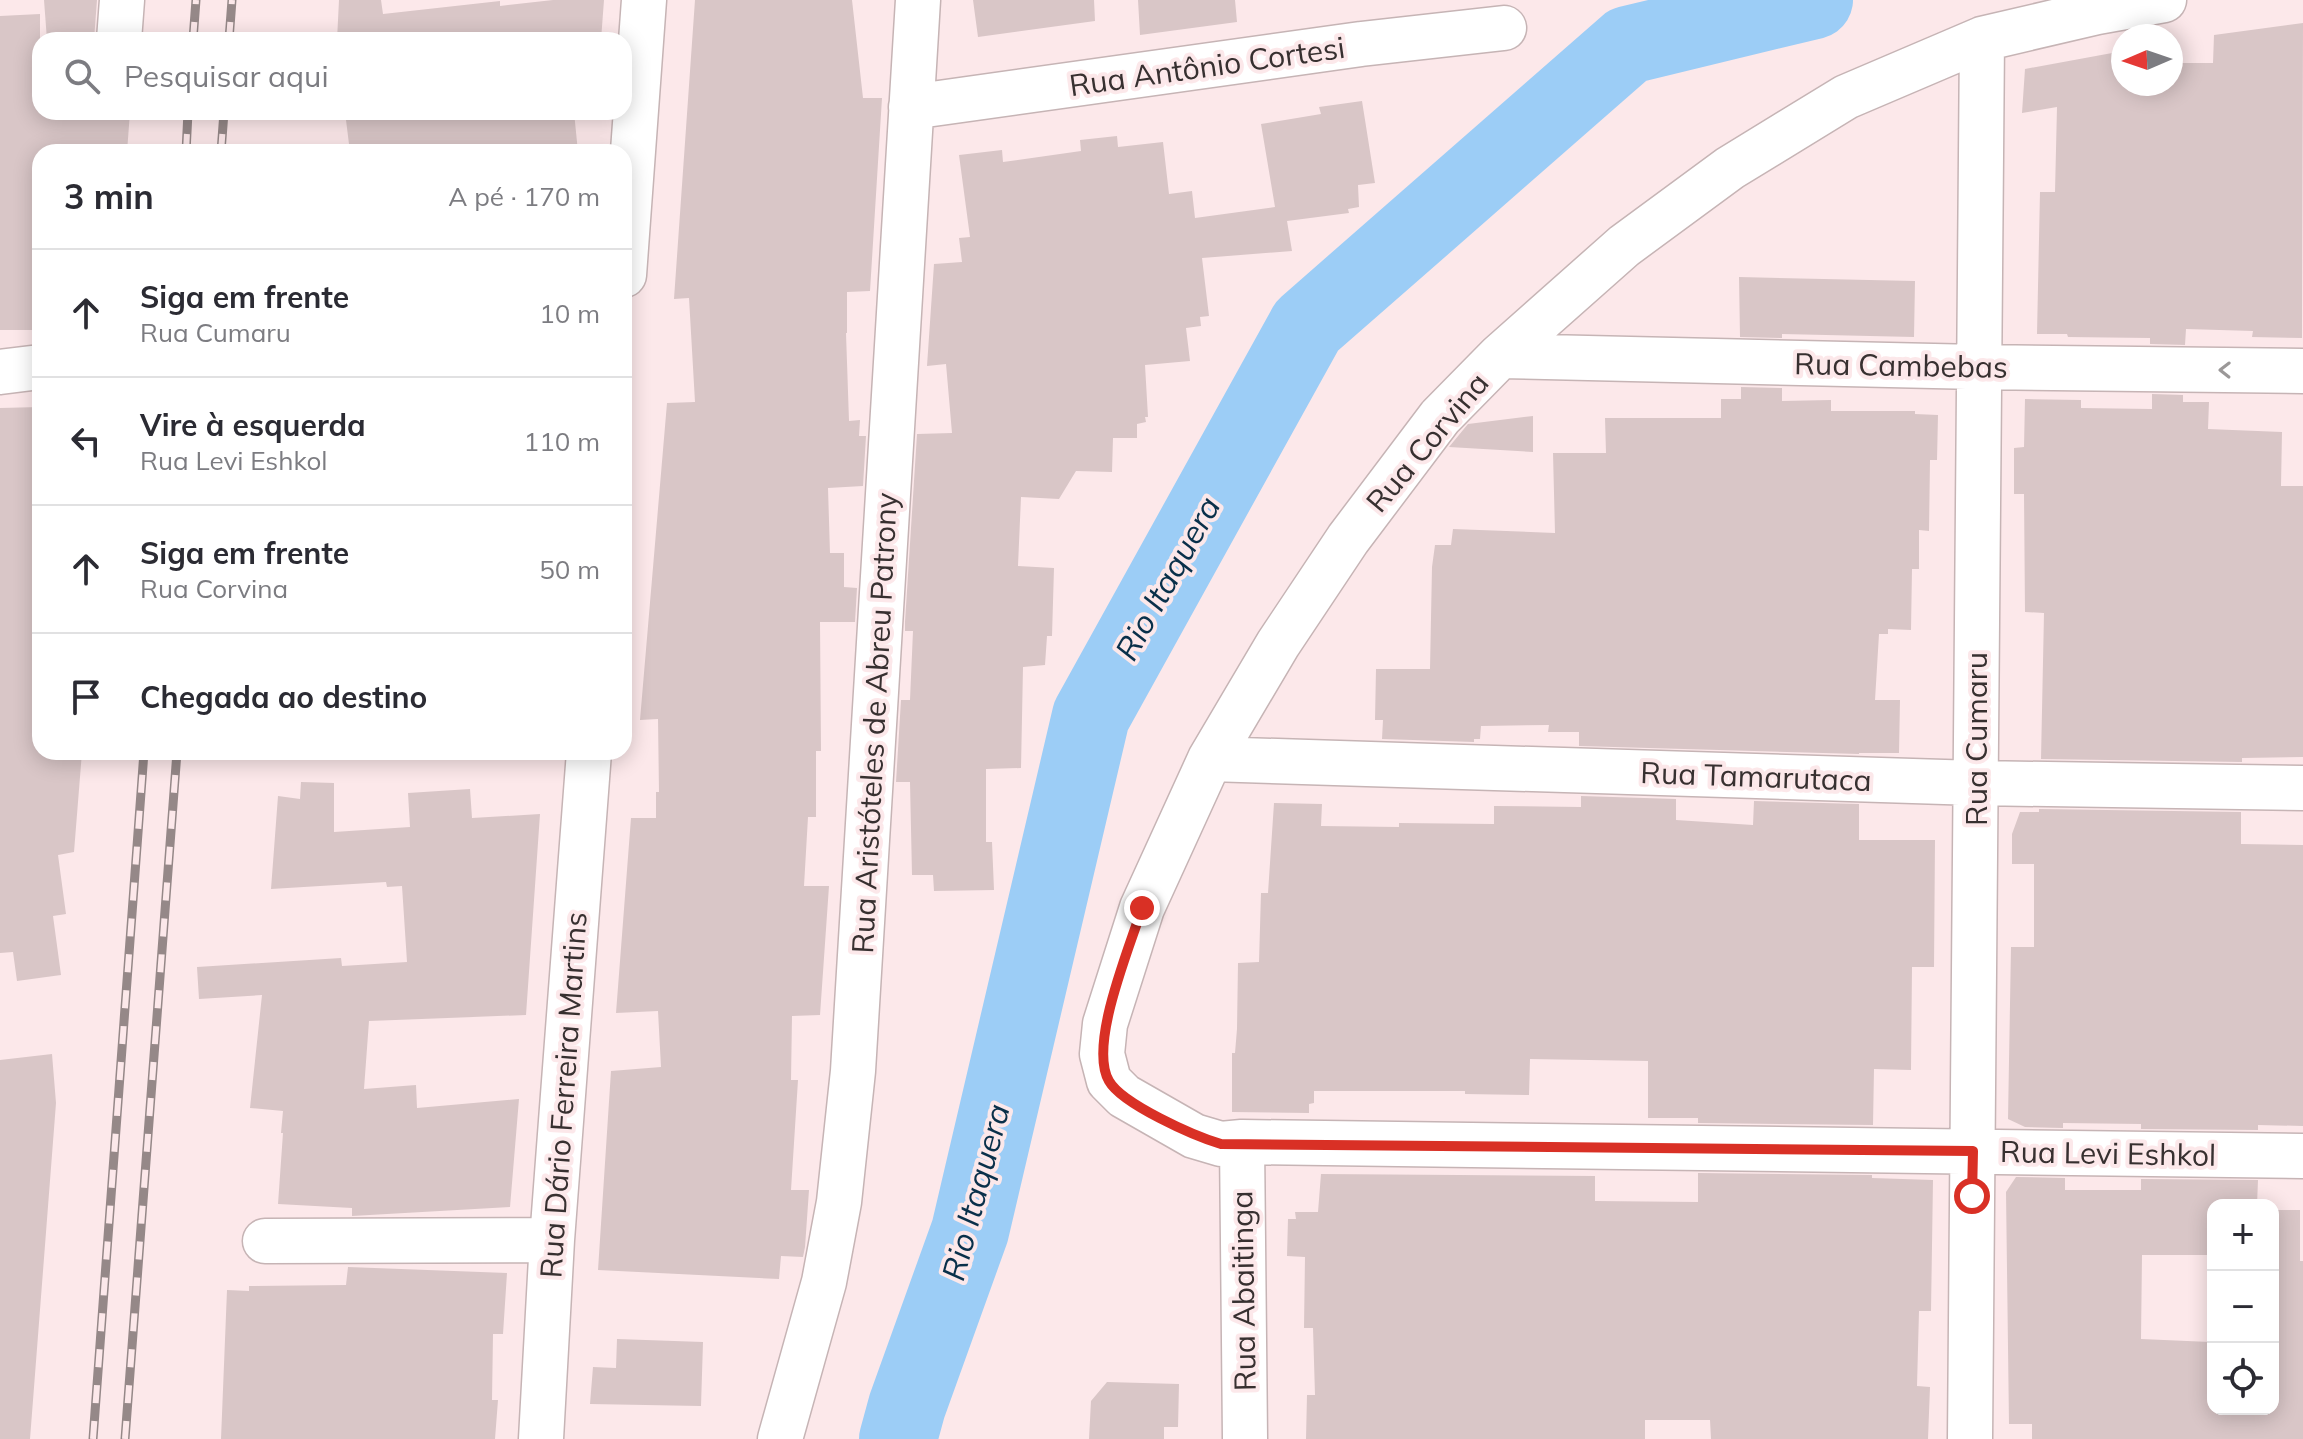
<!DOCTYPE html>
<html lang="pt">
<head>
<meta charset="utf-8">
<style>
  body { margin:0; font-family:Mulish,sans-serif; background:#f7f7f7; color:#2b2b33 }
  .controls { position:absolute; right:24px; bottom:24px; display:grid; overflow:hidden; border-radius:16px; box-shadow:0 4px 20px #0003 }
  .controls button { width:72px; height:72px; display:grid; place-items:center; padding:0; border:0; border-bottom:2px solid #e1e1e2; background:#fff; color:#2b2b33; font:40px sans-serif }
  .compass { position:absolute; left:2111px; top:24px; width:72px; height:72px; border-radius:50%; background:#fff; box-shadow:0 4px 20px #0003; rotate:268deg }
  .stop { position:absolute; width:24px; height:24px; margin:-18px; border:6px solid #d93025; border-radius:50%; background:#fff }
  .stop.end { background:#d93025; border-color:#fff; box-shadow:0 2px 8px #0008 }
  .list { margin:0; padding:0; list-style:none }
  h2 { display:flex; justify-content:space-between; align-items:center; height:104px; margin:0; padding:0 32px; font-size:34px }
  h2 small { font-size:26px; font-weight:400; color:#7c7c81 }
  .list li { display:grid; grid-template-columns:52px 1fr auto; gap:24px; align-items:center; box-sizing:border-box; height:128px; padding:0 32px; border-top:2px solid #e1e1e2 }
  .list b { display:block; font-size:30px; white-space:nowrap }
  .list p { margin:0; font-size:26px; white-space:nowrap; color:#7c7c81 }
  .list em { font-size:26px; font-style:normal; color:#7c7c81 }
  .icon { flex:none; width:44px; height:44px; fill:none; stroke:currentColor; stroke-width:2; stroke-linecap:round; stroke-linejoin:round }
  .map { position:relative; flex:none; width:2303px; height:1439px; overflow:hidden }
  .search { position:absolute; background:#fff; box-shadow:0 4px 20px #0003; left:32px; top:32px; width:600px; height:88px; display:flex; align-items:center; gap:20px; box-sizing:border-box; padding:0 28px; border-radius:24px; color:#7c7c81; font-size:30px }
  .panel { position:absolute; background:#fff; box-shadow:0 4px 20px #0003; left:32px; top:144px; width:600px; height:616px; border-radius:24px }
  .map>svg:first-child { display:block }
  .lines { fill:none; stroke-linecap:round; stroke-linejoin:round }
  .river { stroke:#9ccdf6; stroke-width:78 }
  .building { fill:#d9c6c7; fill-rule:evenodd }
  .minor-casing { stroke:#c6b4b5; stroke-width:47 }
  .minor { stroke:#fff; stroke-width:44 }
  .rail-casing { stroke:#958888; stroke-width:9 }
  .rail { stroke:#fce8ea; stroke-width:6; stroke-dasharray:18; stroke-linecap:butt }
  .oneway { stroke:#9b9898 }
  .route { stroke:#d93025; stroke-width:10 }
  .labels { text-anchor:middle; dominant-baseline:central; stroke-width:8; stroke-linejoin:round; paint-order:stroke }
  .street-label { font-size:30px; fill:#373030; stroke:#fce8ea }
  .water-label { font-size:32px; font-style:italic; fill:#09304a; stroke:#fce8ea }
</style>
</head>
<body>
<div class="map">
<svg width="2303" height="1439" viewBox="0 0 2303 1439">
  <rect width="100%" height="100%" fill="#fce8ea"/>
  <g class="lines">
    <path class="river" d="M 898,1439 L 907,1406 L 970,1231 L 1091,716 L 1307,326 L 1628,45 L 1814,0"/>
  </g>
  <path class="building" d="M 44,0 L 97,0 L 94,40 L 47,40 Z
    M 339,0 L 381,0 L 383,14 L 500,1 L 500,6 L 553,0 L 604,0 L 601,40 L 337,40 Z
    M 695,0 L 852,0 L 863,98 L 882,98 L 870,291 L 847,292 L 847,333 L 846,333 L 849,421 L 860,420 L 859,436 L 866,436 L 863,486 L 828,488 L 830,553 L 844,553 L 844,587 L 857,588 L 855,622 L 820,622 L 821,751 L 816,751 L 816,817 L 808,817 L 804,886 L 829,886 L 820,1015 L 792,1016 L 791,1080 L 798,1080 L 791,1190 L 809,1190 L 805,1247 L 803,1257 L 781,1256 L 779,1279 L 598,1270 L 611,1071 L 661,1067 L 658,1011 L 616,1013 L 631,818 L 656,818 L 656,792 L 659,792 L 658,719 L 640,720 L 667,403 L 695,402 L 689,298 L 674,299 Z
    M 973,0 L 1094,0 L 1095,21 L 978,37 Z
    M 1138,0 L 1235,0 L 1237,22 L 1140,35 Z
    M 40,14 L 40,112 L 130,112 L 127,152 L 40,152 L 40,330 L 0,330 L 0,16 Z
    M 2303,23 L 2302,338 L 2252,337 L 2253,331 L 2186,329 L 2185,345 L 2150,344 L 2150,338 L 2068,337 L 2067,334 L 2037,334 L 2040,192 L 2055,192 L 2057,107 L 2022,113 L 2025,69 L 2123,51 L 2123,84 L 2171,84 L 2171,63 L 2213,63 L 2214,35 Z
    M 1362,101 L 1375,183 L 1358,185 L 1359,207 L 1348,209 L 1349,213 L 1287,221 L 1292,251 L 1202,258 L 1209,316 L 1200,317 L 1201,326 L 1186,328 L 1190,361 L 1145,365 L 1148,417 L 1145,417 L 1146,422 L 1137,424 L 1137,438 L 1113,438 L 1112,472 L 1076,471 L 1059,499 L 1021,497 L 1018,566 L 1054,568 L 1052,636 L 1047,636 L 1045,665 L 1023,667 L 1021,768 L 986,769 L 986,842 L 992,842 L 994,890 L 934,891 L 933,875 L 912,875 L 910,782 L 896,782 L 901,700 L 910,700 L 913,631 L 905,631 L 905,622 L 917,434 L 952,433 L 946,364 L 927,366 L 934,264 L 962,262 L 959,238 L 970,237 L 959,155 L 1002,150 L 1003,162 L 1081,151 L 1080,140 L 1117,136 L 1118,147 L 1163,142 L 1169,194 L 1192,191 L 1195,218 L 1275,207 L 1261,124 L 1321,114 L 1319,107 Z
    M 345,112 L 574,112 L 578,152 L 350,152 Z
    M 1739,277 L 1915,281 L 1914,337 L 1782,334 L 1782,338 L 1740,337 Z
    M 1741,387 L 1782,388 L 1782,401 L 1831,400 L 1831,411 L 1915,411 L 1915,414 L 1938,415 L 1937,460 L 1930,460 L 1929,531 L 1919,530 L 1919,569 L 1912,569 L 1911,630 L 1888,629 L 1888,634 L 1879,634 L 1875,700 L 1900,700 L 1899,753 L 1859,753 L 1859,754 L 1579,746 L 1579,732 L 1548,732 L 1549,725 L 1481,726 L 1480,739 L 1474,739 L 1474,742 L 1382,739 L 1383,720 L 1375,720 L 1376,669 L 1430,669 L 1432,567 L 1435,545 L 1451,545 L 1453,529 L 1555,533 L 1553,453 L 1606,453 L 1605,418 L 1721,418 L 1721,399 L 1741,399 Z
    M 2152,394 L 2183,395 L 2183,402 L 2209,402 L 2208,429 L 2282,432 L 2281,486 L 2303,486 L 2303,757 L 2242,758 L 2242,762 L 2041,759 L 2044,613 L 2025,612 L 2024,494 L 2014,494 L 2014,448 L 2024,447 L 2025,399 L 2081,400 L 2081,408 L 2152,409 Z
    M 40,407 L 40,443 L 34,544 L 37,544 L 36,559 L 40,559 L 40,752 L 82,752 L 74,852 L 58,855 L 66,914 L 53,916 L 61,975 L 17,981 L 13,952 L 0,953 L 0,408 Z
    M 1533,416 L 1533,452 L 1449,447 L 1468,424 Z
    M 301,782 L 334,783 L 334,832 L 410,827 L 408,793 L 470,789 L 472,818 L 540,814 L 526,1015 L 369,1021 L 364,1089 L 416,1085 L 417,1108 L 519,1099 L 510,1207 L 352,1216 L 352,1208 L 278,1204 L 283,1133 L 281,1133 L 283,1111 L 250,1108 L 262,995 L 199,999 L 197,967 L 341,958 L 342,966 L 407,962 L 402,886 L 387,887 L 386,882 L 271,889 L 278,796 L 300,799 Z
    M 1581,796 L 1676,799 L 1676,820 L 1753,825 L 1754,801 L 1859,804 L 1859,840 L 1935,840 L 1934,967 L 1912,967 L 1911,1070 L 1874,1069 L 1873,1125 L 1698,1123 L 1698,1118 L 1648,1118 L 1648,1061 L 1530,1059 L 1529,1095 L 1465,1094 L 1465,1091 L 1314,1091 L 1314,1103 L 1309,1104 L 1309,1113 L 1232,1112 L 1232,1053 L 1235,1053 L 1237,1029 L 1238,963 L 1259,962 L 1261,893 L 1268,893 L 1274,803 L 1322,804 L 1321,826 L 1399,827 L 1399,823 L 1494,824 L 1494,806 L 1581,807 Z
    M 2039,809 L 2241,812 L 2241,844 L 2303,845 L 2303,1126 L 2258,1125 L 2258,1130 L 2141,1129 L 2141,1124 L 2063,1123 L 2063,1128 L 2025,1127 L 2008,1119 L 2011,947 L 2034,947 L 2034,864 L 2012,864 L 2012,834 L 2020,812 L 2039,812 Z
    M 52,1054 L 56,1103 L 30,1439 L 0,1439 L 0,1060 Z
    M 1698,1173 L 1872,1175 L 1872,1178 L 1933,1180 L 1931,1311 L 1919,1311 L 1917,1386 L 1930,1387 L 1928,1439 L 1711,1439 L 1710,1420 L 1645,1420 L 1645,1439 L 1306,1439 L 1307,1395 L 1315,1395 L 1313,1328 L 1304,1328 L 1305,1257 L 1287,1256 L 1288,1219 L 1296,1219 L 1295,1212 L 1318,1212 L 1321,1174 L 1595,1176 L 1595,1201 L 1698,1202 Z
    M 2016,1177 L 2065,1178 L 2065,1190 L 2141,1190 L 2141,1179 L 2258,1180 L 2257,1205 L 2213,1205 L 2213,1409 L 2273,1409 L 2273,1210 L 2300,1210 L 2300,1261 L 2303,1261 L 2303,1439 L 2032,1439 L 2032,1424 L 2009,1424 L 2006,1192 ZM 2142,1255 L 2211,1255 L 2210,1342 L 2141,1339 Z
    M 348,1267 L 507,1273 L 503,1334 L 493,1334 L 492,1400 L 498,1400 L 495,1439 L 221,1439 L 227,1290 L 249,1291 L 249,1286 L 346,1285 Z
    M 617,1339 L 703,1342 L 701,1406 L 590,1404 L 593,1367 L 616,1368 Z
    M 1107,1382 L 1179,1384 L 1178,1427 L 1164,1427 L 1164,1439 L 1089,1439 L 1091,1401 Z"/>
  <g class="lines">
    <g class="minor-casing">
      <path id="minor" d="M 2164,0 L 2097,12 L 1982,39 L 1846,97 L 1730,168 L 1624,246 L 1500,356 L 1440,417 L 1348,539 L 1278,644 L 1210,759 L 1142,908 L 1105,1024 L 1102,1054 L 1109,1081 L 1124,1096 L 1194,1136 L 1221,1144 L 1242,1142 L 2303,1156
        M 119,40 L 122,0
        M 911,107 L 1361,44 L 1504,28
        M 624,275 L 644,0
        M 1500,356 L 1978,367 L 2303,371
        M 0,372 L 40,367
        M 1210,759 L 1976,783 L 2303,788
        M 1242,1142 L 1245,1439
        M 265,1241 L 552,1240
        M 541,1439 L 552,1240 L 589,752
        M 780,1439 L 824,1282 L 839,1202 L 853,1071 L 918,0
        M 1970,1439 L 1982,39"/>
    </g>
    <use href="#minor" class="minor"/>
    <g class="rail-casing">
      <path id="rail" d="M 193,40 L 196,0
        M 229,40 L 232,0
        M 186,152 L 188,112
        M 221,152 L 224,112
        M 93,1439 L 144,752
        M 125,1439 L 177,752"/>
    </g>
    <use href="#rail" class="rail"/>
  </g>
  <defs><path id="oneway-chevron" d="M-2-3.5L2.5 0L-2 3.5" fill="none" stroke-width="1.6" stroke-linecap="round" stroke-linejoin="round" transform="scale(2)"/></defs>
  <use class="oneway" href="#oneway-chevron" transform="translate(2225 370) rotate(-179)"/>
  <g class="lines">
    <path class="route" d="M 1142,908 C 1130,947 1088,1045 1109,1081 C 1122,1104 1194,1136 1221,1144 L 1973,1151 L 1972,1196"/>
  </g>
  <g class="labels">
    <g class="street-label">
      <text transform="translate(1207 66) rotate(-8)">Rua Antônio Cortesi</text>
      <text transform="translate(1901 365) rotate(1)">Rua Cambebas</text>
      <text transform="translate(1427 442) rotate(-50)">Rua Corvina</text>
      <text transform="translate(874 723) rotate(-87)">Rua Aristóteles de Abreu Patrony</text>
      <text transform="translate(1976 739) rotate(-90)">Rua Cumaru</text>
      <text transform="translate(1756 776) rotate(2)">Rua Tamarutaca</text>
      <text transform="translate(563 1095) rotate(-86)">Rua Dário Ferreira Martins</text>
      <text transform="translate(2108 1153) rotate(1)">Rua Levi Eshkol</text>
      <text transform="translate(1243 1291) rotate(-91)">Rua Abaitinga</text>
    </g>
    <g class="water-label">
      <text transform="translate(1167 578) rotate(-61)">Rio Itaquera</text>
      <text transform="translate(975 1192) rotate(-75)">Rio Itaquera</text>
    </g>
  </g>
</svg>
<div class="controls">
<button>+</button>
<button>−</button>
<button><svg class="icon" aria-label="locate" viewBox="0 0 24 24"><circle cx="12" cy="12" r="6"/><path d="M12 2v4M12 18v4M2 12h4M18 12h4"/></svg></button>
</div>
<svg class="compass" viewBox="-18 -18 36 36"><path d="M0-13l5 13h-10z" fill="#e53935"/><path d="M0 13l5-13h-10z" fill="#7c7c81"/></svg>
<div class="stop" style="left:1972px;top:1196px"></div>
<div class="stop end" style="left:1142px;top:908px"></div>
<div class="search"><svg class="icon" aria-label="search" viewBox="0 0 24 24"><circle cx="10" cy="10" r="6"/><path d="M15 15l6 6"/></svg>Pesquisar aqui</div>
<section class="panel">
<h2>3 min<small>A pé · 170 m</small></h2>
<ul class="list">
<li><svg class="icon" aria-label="ahead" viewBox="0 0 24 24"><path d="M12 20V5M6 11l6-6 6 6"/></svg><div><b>Siga em frente</b><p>Rua Cumaru</p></div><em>10 m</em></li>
<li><svg class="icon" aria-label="left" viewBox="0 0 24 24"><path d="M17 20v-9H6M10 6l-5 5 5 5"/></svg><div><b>Vire à esquerda</b><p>Rua Levi Eshkol</p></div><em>110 m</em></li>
<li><svg class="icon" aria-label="ahead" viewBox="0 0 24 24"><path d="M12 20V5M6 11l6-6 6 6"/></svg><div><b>Siga em frente</b><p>Rua Corvina</p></div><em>50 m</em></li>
<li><svg class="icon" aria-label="arrive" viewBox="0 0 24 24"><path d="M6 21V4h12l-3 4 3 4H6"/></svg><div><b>Chegada ao destino</b></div></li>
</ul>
</section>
</div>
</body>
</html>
